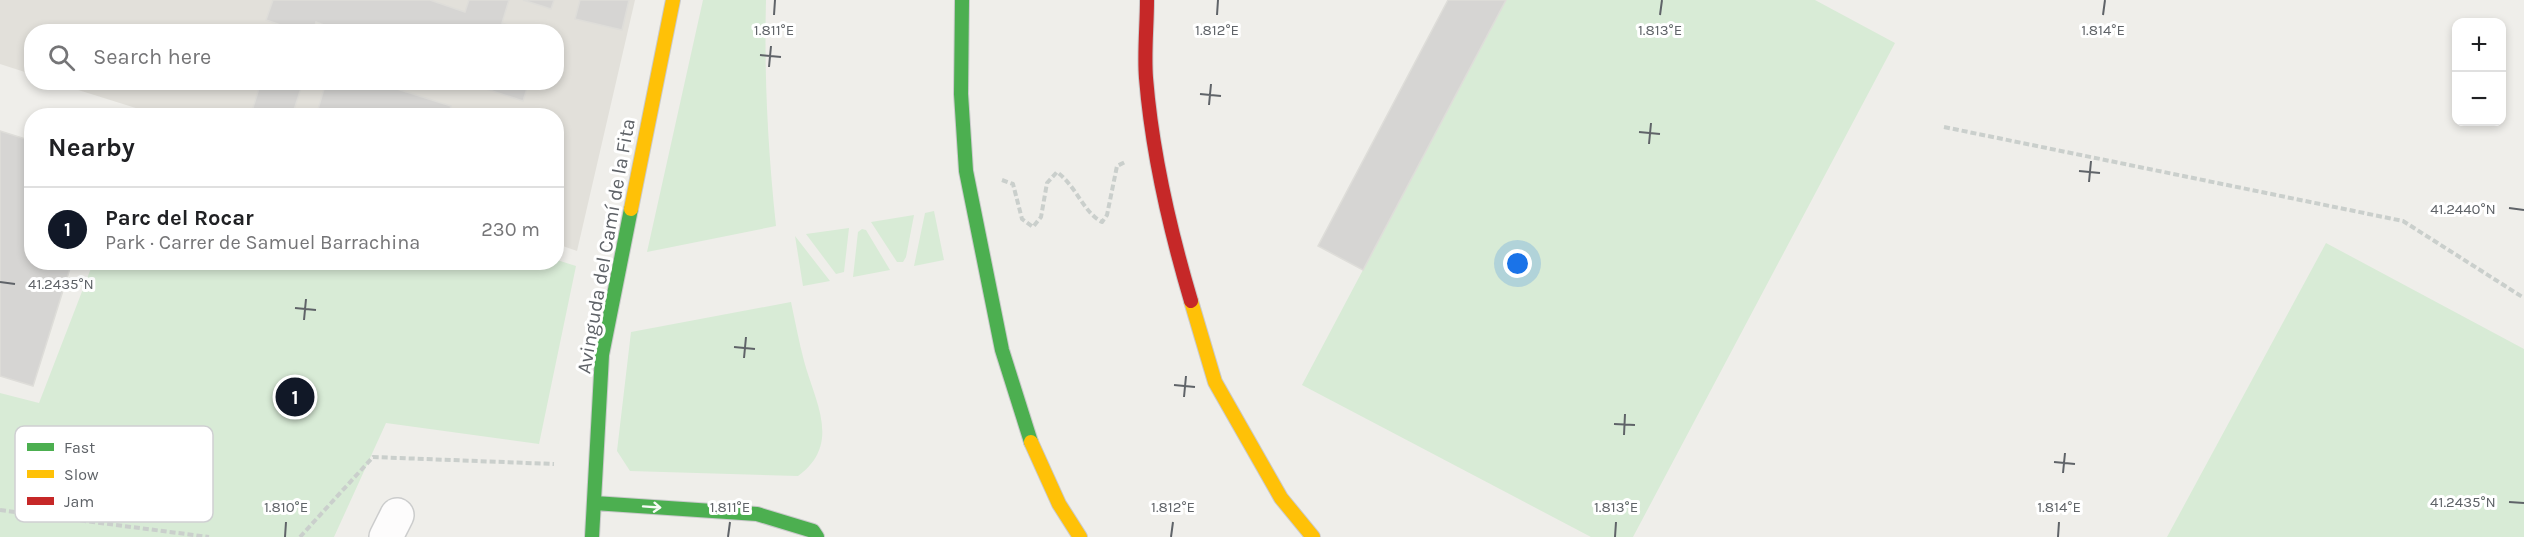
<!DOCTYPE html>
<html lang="en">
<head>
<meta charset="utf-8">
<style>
  body { margin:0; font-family:Karla,sans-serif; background:#f6f6f6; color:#202124 }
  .controls { position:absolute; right:18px; top:18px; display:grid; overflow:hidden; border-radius:12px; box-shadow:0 3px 9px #0003 }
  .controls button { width:54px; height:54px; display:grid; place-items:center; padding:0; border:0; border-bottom:2px solid #e0e0e0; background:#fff; color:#202124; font:30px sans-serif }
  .you { position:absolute; left:1518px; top:264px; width:21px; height:21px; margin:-15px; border:4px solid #fff; border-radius:50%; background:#1a73e8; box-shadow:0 0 0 9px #1a73e833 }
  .badge { display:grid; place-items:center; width:39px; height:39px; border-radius:50%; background:#111827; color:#fff; font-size:20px; font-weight:700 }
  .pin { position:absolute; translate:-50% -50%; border:3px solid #fff; box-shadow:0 2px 6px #0006 }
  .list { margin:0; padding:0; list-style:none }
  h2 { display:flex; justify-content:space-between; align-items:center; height:78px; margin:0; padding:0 24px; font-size:26px }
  h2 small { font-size:20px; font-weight:400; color:#757577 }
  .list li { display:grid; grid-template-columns:39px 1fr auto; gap:18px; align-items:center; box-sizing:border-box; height:84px; padding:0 24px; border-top:2px solid #e0e0e0 }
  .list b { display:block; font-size:22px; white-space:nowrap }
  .list p { margin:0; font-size:20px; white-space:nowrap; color:#757577 }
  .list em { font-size:20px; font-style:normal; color:#757577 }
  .icon { flex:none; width:33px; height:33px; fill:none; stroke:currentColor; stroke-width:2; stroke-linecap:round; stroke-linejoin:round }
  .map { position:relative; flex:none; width:2524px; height:537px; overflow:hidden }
  .search { position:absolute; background:#fff; box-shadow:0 3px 9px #0003; left:24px; top:24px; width:540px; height:66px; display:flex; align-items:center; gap:15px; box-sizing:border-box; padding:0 21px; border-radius:24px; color:#757577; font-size:22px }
  .panel { position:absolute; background:#fff; box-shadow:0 3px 9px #0003; left:24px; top:108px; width:540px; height:162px; border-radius:24px }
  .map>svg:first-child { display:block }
  .education { fill:#e2e0da }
  .green { fill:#d8ebd6 }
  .building { fill:#d6d5d3; stroke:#deddd9; stroke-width:1.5 }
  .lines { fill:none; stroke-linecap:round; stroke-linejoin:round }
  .street-casing { stroke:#cbcccc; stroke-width:36 }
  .fast-casing { stroke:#cacacb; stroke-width:16 }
  .slow-casing { stroke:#cacacb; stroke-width:16 }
  .jam-casing { stroke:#cacacb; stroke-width:16 }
  .path { stroke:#cacfcc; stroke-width:4; stroke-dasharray:6 3; stroke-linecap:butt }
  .street { stroke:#fdfcfc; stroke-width:33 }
  .fast { stroke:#4caf50; stroke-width:14 }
  .slow { stroke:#ffc107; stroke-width:14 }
  .jam { stroke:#c62828; stroke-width:14 }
  .oneway { stroke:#f6fbf6 }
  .ticks { fill:none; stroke:#5f6368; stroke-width:2 }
  .labels { text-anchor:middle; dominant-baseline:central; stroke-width:6; stroke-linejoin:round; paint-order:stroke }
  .street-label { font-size:20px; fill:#5f6368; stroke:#fff }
  .key { fill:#fff; stroke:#cfd0d2; stroke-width:1.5 }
  .key-label { font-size:16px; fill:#5f6368 }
  .ticks-label { font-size:15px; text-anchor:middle; fill:#5f6368; stroke:#fff; stroke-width:6; stroke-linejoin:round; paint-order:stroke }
</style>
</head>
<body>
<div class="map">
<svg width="2524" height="537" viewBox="0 0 2524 537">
  <rect width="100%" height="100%" fill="#efeeea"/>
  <path class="education" d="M 0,0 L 635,0 L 577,251 L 557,244 L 556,116 L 158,115 L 56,83 L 556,82 L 556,32 L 32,32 L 31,74 L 0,64 Z"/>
  <path class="green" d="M 703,0 L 766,0 C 764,77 768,150 776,226 L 647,252 Z
    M 1506,0 L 1815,0 L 1895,43 L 1633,537 L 1591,537 L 1302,385 Z
    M 934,211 L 944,260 L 914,266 L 925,213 Z
    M 914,215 L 906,257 L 903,262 L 897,262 L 871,222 Z
    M 849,228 L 844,272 L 836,274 L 806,234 Z
    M 862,229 L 866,230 L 890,270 L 853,277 L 858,232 Z
    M 795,236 L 830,281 L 803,286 Z
    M 2326,243 L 2524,349 L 2524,537 L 2167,537 Z
    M 557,260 L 576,266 L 539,444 L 386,423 L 334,537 L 0,537 L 0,393 L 39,403 L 93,263 L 556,262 Z
    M 791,302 C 795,321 799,342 804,361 C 815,402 842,444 798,476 L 630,471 L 617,451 L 631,332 Z"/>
  <path class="building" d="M 273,0 L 430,0 L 465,12 L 469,0 L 509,0 L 502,23 L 527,32 L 342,32 L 316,22 L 313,32 L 301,32 L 266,20 Z
    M 523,0 L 554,0 L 551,9 Z
    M 580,0 L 629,0 L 622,30 L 575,19 Z
    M 1448,0 L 1506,0 L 1363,270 L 1318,246 Z
    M 261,82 L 303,82 L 292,116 L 251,114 Z
    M 326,82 L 375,82 L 451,106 L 448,116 L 316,116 Z
    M 479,82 L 529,82 L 523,101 L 477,86 Z
    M 0,131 L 32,141 L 32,262 L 72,262 L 33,386 L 0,376 Z"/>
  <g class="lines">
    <g class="street-casing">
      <path id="street" d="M 386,537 L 397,515"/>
    </g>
    <g class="fast-casing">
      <path id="fast" d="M 962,0 L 961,94 L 966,171 L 1002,350 L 1031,442
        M 594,503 L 757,514 L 813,531 L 817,537
        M 592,537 L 602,355 L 631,209"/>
    </g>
    <g class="slow-casing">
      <path id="slow" d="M 631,209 L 673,0
        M 1191,301 L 1215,382 L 1281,498 L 1313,537
        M 1031,442 L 1059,504 L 1080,537"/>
    </g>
    <g class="jam-casing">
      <path id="jam" d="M 1147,0 C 1147,26 1144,52 1146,78 C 1152,152 1170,230 1191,301"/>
    </g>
    <path class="path" d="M 1944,127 L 2403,221 L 2524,298
      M 1002,180 L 1013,184 L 1022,219 L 1033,227 L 1041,217 L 1047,183 L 1057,172 C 1077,187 1083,212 1102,222 L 1107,215 L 1117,166 L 1125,162
      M 0,510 L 209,537
      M 300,537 L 373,457 L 554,464"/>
    <use href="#street" class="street"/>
    <use href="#fast" class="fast"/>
    <use href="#slow" class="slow"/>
    <use href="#jam" class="jam"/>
  </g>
  <defs><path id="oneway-shaft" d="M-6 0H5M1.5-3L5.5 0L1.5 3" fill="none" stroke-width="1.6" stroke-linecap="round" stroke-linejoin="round" transform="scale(1.5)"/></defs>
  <use class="oneway" href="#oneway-shaft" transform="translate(652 507) rotate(4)"/>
  <path class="ticks" d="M 774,15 L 775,0M 1217,15 L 1218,0M 1660,15 L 1662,0M 2103,15 L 2105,0M 760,55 L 781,57M 769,67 L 771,46M 1200,94 L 1221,96M 1209,105 L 1211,84M 1639,132 L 1660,134M 1649,144 L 1651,123M 2079,171 L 2100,173M 2089,182 L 2091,161M 2509,208 L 2524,210M 0,282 L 15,284M 295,308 L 316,310M 304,320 L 306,299M 734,347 L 755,349M 744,358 L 746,337M 1174,385 L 1195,387M 1184,397 L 1186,376M 1614,424 L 1635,425M 1624,435 L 1625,414M 2054,462 L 2075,464M 2063,473 L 2065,453M 2509,502 L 2524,503M 285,537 L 286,522M 728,537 L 730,522M 1171,537 L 1173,522M 1615,537 L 1616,522M 2058,537 L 2059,522"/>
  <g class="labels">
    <g class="street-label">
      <text transform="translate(606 246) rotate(-80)">Avinguda del Camí de la Fita</text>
    </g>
  </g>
  <rect x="15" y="426" width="198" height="96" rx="9" class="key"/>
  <rect x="27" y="443" width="27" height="8" fill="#4caf50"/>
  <rect x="27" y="470" width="27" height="8" fill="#ffc107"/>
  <rect x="27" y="497" width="27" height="8" fill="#c62828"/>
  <g class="key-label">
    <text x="64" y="453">Fast</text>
    <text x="64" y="480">Slow</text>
    <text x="64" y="507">Jam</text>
  </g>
  <g class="ticks-label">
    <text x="774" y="35">1.811°E</text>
    <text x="1217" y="35">1.812°E</text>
    <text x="1660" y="35">1.813°E</text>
    <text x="2103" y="35">1.814°E</text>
    <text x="2463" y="214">41.2440°N</text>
    <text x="61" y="289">41.2435°N</text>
    <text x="2463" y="507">41.2435°N</text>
    <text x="286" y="512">1.810°E</text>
    <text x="730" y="512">1.811°E</text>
    <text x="1173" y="512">1.812°E</text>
    <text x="1616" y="512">1.813°E</text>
    <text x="2059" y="512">1.814°E</text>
  </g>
</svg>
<div class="controls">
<button>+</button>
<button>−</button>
</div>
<div class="you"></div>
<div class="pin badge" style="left:295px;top:397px">1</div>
<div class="search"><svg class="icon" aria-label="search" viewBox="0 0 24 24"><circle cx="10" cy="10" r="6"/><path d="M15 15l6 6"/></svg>Search here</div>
<section class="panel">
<h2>Nearby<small></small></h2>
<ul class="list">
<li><span class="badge">1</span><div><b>Parc del Rocar</b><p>Park · Carrer de Samuel Barrachina</p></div><em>230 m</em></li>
</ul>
</section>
</div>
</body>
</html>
